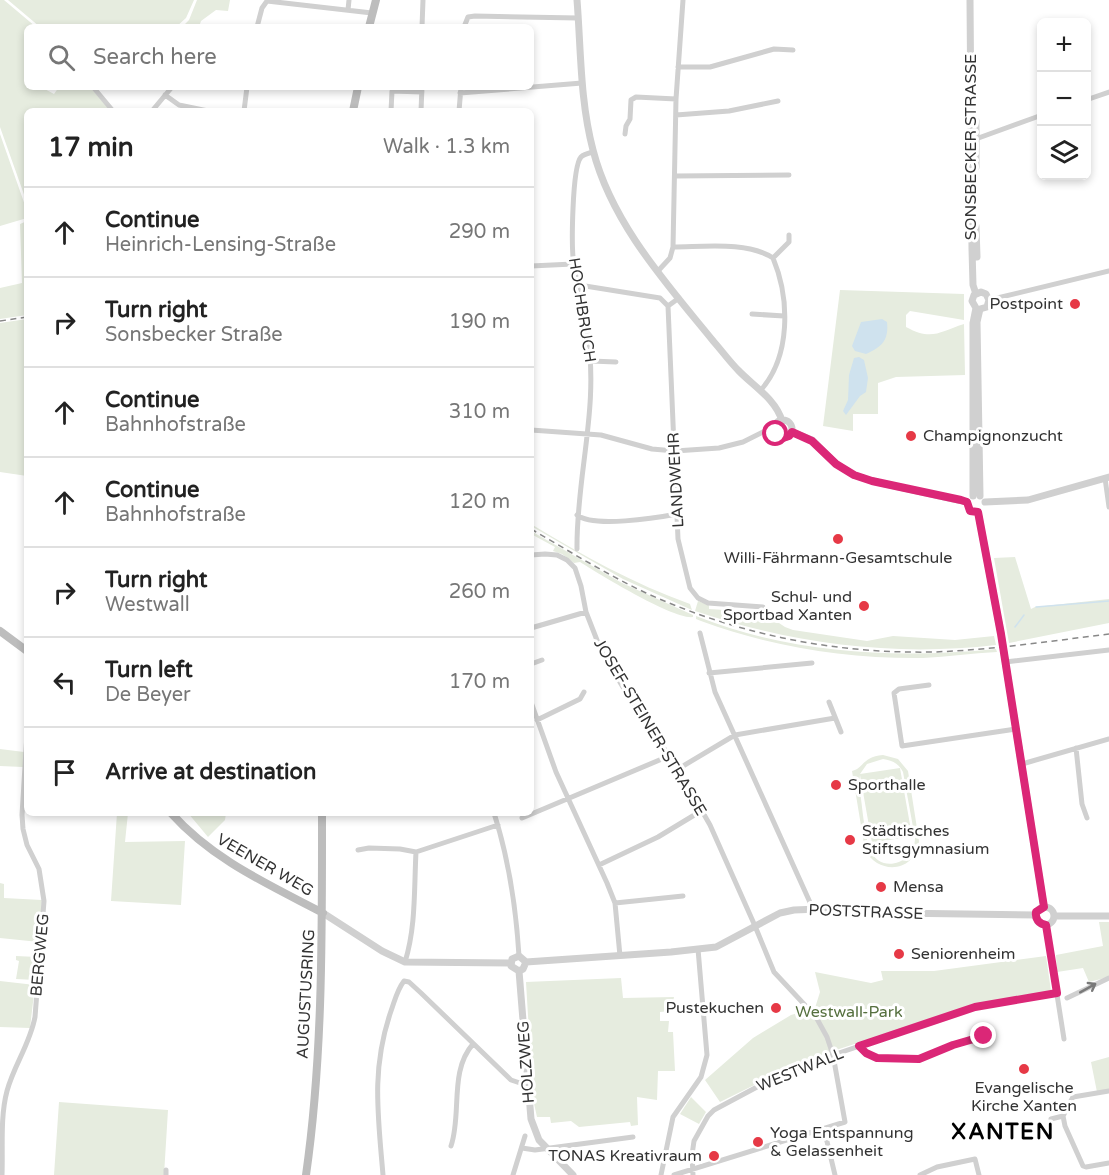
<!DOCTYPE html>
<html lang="en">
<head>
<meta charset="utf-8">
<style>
  body { margin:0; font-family:"Varela Round",sans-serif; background:#f2f2f2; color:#222 }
  .controls { position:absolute; right:18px; top:18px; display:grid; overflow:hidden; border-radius:9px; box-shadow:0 3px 9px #0003 }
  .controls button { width:54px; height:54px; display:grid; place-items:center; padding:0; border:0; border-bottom:2px solid #e0e0e0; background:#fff; color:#222; font:30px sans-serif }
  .stop { position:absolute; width:18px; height:18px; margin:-14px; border:4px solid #db2777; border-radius:50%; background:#fff }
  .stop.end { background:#db2777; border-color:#fff; box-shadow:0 2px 6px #0008 }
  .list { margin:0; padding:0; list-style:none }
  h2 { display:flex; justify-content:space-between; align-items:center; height:78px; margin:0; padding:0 24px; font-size:26px }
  h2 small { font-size:20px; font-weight:400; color:#767676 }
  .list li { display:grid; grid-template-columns:39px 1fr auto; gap:18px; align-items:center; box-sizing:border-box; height:90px; padding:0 24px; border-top:2px solid #e0e0e0 }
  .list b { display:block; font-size:22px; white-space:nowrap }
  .list p { margin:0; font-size:20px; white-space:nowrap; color:#767676 }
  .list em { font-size:20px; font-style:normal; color:#767676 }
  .icon { flex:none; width:33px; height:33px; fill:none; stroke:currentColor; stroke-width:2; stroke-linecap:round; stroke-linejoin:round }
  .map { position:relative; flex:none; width:1109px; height:1175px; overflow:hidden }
  .search { position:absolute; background:#fff; box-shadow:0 3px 9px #0003; left:24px; top:24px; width:510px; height:66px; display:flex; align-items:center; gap:15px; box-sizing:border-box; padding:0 21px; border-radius:9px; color:#767676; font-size:22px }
  .panel { position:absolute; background:#fff; box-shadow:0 3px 9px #0003; left:24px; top:108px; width:510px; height:708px; border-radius:9px }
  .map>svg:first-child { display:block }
  .green { fill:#e6ecdf; fill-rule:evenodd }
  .water { fill:#cfe2ee }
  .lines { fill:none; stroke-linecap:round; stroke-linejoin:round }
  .stream { stroke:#cfe2ee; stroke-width:1.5 }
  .minor { stroke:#d0d0d0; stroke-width:5 }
  .tertiary { stroke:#d0d0d0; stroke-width:7 }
  .secondary { stroke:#bdbdbd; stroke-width:8 }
  .rail { stroke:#888; stroke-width:1.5; stroke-dasharray:6 4.5; stroke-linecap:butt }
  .oneway { stroke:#7a7a7a }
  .route { stroke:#db2777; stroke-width:8 }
  .poi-dot { fill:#e63946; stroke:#fff; stroke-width:2 }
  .labels { text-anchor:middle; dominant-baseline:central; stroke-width:6; stroke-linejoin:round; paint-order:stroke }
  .street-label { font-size:16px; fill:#333; stroke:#fff }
  .poi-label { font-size:16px; fill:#333; stroke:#fff; text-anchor:start }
  .park-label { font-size:16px; fill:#56703f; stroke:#fff }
  .district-label { font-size:22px; font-weight:bold; letter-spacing:1.5px; fill:#000; stroke:#fff }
</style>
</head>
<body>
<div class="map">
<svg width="1109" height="1175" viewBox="0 0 1109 1175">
  <rect width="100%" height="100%" fill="#fff"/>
  <path class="green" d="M 0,0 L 4,0 L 36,27 L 27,27 L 27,71 L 24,77 L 27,79 L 27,87 L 41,87 L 54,94 L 59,87 L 90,87 L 108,108 L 104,111 L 27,111 L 27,203 L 0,127 Z
    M 8,0 L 194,0 L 186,18 L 176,27 L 40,27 Z
    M 197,0 L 230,0 L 228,11 L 216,10 L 201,21 L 199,27 L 182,27 L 189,20 Z
    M 0,134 L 27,211 L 27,218 L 0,226 Z
    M 27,221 L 27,315 L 0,319 L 0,288 L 22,283 L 20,224 Z
    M 840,290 L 964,294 L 964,320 L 910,311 L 906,315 L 906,327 C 932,341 939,332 964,324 L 965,375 L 896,377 L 878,383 L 878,414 L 853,414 L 853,431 L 823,426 Z
    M 27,319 L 27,476 L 0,472 L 0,323 Z
    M 531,524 C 582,555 634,584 690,604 L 692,610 L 623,579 L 531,526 Z
    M 531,531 L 622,583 L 693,615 L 693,617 C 674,620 599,574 580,562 L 574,563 L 562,554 L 553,551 L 555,547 L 531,534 Z
    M 1015,557 L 1031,609 L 1035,607 L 1109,599 L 1109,623 L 1009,643 L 994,558 Z
    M 698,601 L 709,605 L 709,609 L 757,612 L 757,608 L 759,608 L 761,611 L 761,621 L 779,623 L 785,627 L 793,630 L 867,641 L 893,636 L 955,640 L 994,636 L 996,645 C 893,657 793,644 695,611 Z
    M 696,616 C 790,654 896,659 996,649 L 997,652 C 972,653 948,657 923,658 C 847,659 772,647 701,621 L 696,619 Z
    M 0,749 L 24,752 L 23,767 L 0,766 Z
    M 883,755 L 898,759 L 908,771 L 919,841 C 916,872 879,876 865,850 L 852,771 C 864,768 862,757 883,755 ZM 883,759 C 892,760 899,764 903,772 L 915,838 C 915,863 881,875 870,850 C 864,834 862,802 859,784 L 860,775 L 872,843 L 912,836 L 900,768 L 860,774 L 867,764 Z
    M 117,813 L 128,813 L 125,842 L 185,841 L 181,905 L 111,901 Z
    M 188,813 L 226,813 L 225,820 L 208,837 Z
    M 0,883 L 4,884 L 4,898 L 42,900 L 39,942 L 0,938 Z
    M 1099,922 L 1109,922 L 1109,977 L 1089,982 L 1083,968 L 1057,972 L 1056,955 L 1103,946 Z
    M 16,956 L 37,957 L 35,980 L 16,979 L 19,961 L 16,960 Z
    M 1046,956 L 1051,991 L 976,1004 L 824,1054 L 791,1067 L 720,1102 L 705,1080 L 753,1038 L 791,1015 L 815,1008 L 820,992 L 815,972 L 871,983 L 883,980 L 881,971 L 934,971 Z
    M 621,978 L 623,998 L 674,997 L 671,1011 L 660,1012 L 660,1021 L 669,1021 L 668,1032 L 673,1032 L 675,1071 L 658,1071 L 657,1100 L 637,1097 L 638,1125 L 631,1126 L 630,1122 L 579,1127 L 571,1121 L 551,1123 L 550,1117 L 537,1117 L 533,1099 L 526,982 Z
    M 0,981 L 35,985 L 30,1028 L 0,1027 Z
    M 1109,1057 L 1109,1090 L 1097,1092 L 1091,1062 Z
    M 691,1097 L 706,1112 L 699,1124 L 680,1114 Z
    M 59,1102 L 168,1110 L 164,1175 L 54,1175 Z"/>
  <path class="water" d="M 882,319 L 887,322 C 889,340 882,347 866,354 L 855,351 L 852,346 L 861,322 Z
    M 859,357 L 864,360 L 868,378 L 866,392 L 860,396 L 846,415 L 843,411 L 848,400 L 849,375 L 854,358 Z"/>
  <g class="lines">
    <path class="stream" d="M 1036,607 L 1109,601
      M 1015,627 L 1024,615"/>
    <path class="minor" d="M 348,10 L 349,0
      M 257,27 L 262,8 L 267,1 L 372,13
      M 422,27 L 423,0
      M 464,27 L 468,17 L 475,16 L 578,18
      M 678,67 L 710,67 L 774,49 L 793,50
      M 93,87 L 113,111
      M 460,93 L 582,83
      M 165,95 L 179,105 L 208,111
      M 1086,100 L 1109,92
      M 152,111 L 172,87
      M 244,111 L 247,87
      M 391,111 L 392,91 L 422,92
      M 421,111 L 422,87
      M 459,111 L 461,87
      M 676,115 L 729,111 L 778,101
      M 625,134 L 626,126 L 630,119 L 631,100 L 636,97 L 676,99
      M 973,140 L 1042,115
      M 675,176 L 789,175
      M 673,247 C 703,247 747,241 773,258 C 790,299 791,357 760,391
      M 773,258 L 789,242 L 789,235
      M 531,266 L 573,264
      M 658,271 L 670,258 L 673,247 L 676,99 L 683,0
      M 579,285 L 660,298 L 668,306
      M 679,298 L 668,306 L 678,539 L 690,588 L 698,598 L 708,603 L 763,607
      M 989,300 L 1109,271
      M 752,314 L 784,316
      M 591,361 L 616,362
      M 531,430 L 601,435 L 652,449 L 675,451 L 719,448 L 743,442 L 763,432 L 775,431
      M 1105,478 L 1109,507
      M 577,515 C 593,528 656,518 677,514
      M 577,549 C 576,476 600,406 587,332 C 584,310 578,288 574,265 C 571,249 572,167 581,157 C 584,154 589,153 593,152
      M 531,555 L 545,554 L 557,555 L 567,560 L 575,568 L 581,586 L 586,612 L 602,653 L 629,697 L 678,769 L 710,825 L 755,926 L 774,972 L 816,1017 L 827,1037 L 833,1055 L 845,1122 L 674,1175
      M 531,628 L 586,612
      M 700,633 L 715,692 L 813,909
      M 1005,662 L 1109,650
      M 531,664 L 542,660
      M 709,673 L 812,663
      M 929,685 L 899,689 L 894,693 L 902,746 L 1016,729
      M 531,702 L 556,772 L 607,883 L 615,903 L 620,956
      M 829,702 L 841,732
      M 537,720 L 580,699 L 584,692
      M 1076,748 L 1082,804 L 1087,818
      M 1022,764 L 1109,739
      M 678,769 L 735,735 L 835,718
      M 494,813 C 509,860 516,907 519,956
      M 522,818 L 669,756
      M 358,850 L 369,848 L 400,849 L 416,852 L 498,825
      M 599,865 L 658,837 L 701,811
      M 615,903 L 683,896
      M 1046,925 L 1064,1039
      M 405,962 C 416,927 414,889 416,852
      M 1067,998 L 1109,978
      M 859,1046 L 866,1053 L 877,1058 L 919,1059 L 953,1045 L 984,1036
      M 1109,1091 L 1073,1097 L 1063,1116 L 1065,1126 L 1083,1166 L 1086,1167 L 1109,1163
      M 1051,1119 L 1063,1116
      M 824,1129 L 835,1175
      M 451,1146 C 462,1114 449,1071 473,1044
      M 522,1148 L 535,1150 L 633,1137
      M 166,1170 L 166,1175
      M 2,1175 C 3,1148 0,1117 7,1091 C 14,1065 30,1044 35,1017 L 44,901 L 39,869 L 27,845 L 23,829 L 22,815 L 27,734
      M 383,1175 C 378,1115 371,1069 391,1011 C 395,1000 397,990 404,981 L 409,982 L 421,993 L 511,1080 L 520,1083 L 527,1083
      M 513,1175 L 525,1136
      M 661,1175 L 673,1117 L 701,1077 L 707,1055 L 698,949
      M 693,1175 L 692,1155 L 694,1141 L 708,1116 L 714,1110 L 757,1087 L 793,1070 L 833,1055 L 975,1007 L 1057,993
      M 920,1175 L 937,1167 L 975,1159 L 979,1175"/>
    <path class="tertiary" d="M 577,0 C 581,50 580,101 593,150 C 612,224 667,284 714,342 C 722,351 729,361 738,370 C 752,385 776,399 782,421
      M 970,0 L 972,249 L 973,285 L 976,294
      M 976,121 L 976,167
      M 976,226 L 977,257
      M774 429a9 9 0 1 1 18 0a9 9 0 1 1-18 0Z
      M 792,432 L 812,440 L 836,464 L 854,475 L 872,481 L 967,502
      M 973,496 L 973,323 L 976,308 L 972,301 L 974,295 L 981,292 L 986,294 L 989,300 L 987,307 L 980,309 L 977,322 L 980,496
      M 967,502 L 970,511 L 978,512
      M 985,502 L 1028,500 L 1109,477
      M 978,512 L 1001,634 L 1044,907
      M1036 916a9 9 0 1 1 18 0a9 9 0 1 1-18 0Z
      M 323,913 L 382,951 L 405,962 L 511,963
      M 1054,916 L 1109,916
      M 526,962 L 523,969 L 519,971 L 511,966 L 512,959 L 519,956 L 526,962 L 671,952 L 716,947 L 780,913 L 794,910 L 844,908 L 893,913 L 1036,915
      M 519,971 L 531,1119 L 539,1140 L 573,1175"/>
    <path class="secondary" d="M 369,27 L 376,0
      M 353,111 L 358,87
      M 0,631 L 27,651
      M 171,813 C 213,860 268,884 323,913
      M 306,1175 C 323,1056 322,933 322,813"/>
    <path class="rail" d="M 0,321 L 27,317
      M 531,529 C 569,551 606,574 646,593 C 736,634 834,654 933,652 C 992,650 1051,641 1109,634"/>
  </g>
  <defs><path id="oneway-shaft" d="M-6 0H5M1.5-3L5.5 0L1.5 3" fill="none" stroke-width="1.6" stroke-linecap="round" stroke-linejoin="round" transform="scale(1.5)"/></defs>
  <use class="oneway" href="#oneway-shaft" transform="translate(1088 988) rotate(-29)"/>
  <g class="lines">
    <path class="route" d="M 776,434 L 783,438 L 789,436 L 792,432 L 812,441 L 836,464 L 854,475 L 872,481 L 961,500 L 967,502 L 970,511 L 978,512 L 1001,634 L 1044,907 L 1036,912 C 1035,919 1039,924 1046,925 L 1057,993 L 975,1007 L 859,1046 L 866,1053 L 877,1058 L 919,1059 L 953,1045 L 984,1036"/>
  </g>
  <g class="poi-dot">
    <circle cx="1075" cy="304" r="6"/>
    <circle cx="911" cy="436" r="6"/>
    <circle cx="838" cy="539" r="6"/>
    <circle cx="864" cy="606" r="6"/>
    <circle cx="836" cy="785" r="6"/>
    <circle cx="850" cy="840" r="6"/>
    <circle cx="881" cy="887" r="6"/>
    <circle cx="899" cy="954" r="6"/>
    <circle cx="776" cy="1008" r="6"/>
    <circle cx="1024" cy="1069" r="6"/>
    <circle cx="758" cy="1142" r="6"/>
    <circle cx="714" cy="1156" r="6"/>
  </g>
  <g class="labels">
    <g class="street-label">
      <text transform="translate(971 147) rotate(-90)">SONSBECKER STRASSE</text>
      <text transform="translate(582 310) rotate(81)">HOCHBRUCH</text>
      <text transform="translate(676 480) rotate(-93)">LANDWEHR</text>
      <text transform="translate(650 727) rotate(59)">JOSEF-STEINER-STRASSE</text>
      <text transform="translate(265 865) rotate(30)">VEENER WEG</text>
      <text transform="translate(866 912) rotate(2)">POSTSTRASSE</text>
      <text transform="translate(40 955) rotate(-85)">BERGWEG</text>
      <text transform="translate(306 994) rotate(-87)">AUGUSTUSRING</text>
      <text transform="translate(526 1062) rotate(-94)">HOLZWEG</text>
      <text transform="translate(800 1070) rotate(-22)">WESTWALL</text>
    </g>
    <g class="poi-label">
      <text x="1063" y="304" text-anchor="end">Postpoint</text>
      <text x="923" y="436">Champignonzucht</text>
      <text x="838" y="558" text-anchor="middle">Willi-Fährmann-Gesamtschule</text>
      <text x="852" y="597" text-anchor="end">Schul- und<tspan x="852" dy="18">Sportbad Xanten</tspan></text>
      <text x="848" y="785">Sporthalle</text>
      <text x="862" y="831">Städtisches<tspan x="862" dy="18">Stiftsgymnasium</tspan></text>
      <text x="893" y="887">Mensa</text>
      <text x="911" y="954">Seniorenheim</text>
      <text x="764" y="1008" text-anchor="end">Pustekuchen</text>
      <text x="1024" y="1088" text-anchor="middle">Evangelische<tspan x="1024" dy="18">Kirche Xanten</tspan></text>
      <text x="770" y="1133">Yoga Entspannung<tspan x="770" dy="18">&amp; Gelassenheit</tspan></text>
      <text x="702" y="1156" text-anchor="end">TONAS Kreativraum</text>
    </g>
    <g class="park-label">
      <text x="849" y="1012">Westwall-Park</text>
    </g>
    <g class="district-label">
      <text x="1003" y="1132">XANTEN</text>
    </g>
  </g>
</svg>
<div class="controls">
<button>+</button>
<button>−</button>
<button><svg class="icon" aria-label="layers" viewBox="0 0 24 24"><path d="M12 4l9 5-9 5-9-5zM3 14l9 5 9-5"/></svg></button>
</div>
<div class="stop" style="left:776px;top:434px"></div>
<div class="stop end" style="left:984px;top:1036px"></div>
<div class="search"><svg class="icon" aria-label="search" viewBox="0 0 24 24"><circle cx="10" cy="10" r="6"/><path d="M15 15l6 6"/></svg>Search here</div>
<section class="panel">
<h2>17 min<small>Walk · 1.3 km</small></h2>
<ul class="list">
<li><svg class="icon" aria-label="ahead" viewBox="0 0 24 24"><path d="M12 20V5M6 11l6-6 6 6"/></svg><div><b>Continue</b><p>Heinrich-Lensing-Straße</p></div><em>290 m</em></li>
<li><svg class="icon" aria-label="right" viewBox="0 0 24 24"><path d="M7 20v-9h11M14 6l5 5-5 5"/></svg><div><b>Turn right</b><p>Sonsbecker Straße</p></div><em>190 m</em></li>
<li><svg class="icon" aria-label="ahead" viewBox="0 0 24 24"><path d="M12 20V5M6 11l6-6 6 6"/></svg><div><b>Continue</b><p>Bahnhofstraße</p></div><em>310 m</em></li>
<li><svg class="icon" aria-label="ahead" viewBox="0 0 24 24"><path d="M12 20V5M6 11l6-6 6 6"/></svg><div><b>Continue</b><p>Bahnhofstraße</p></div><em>120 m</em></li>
<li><svg class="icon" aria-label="right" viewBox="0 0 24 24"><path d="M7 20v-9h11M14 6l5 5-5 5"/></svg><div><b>Turn right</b><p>Westwall</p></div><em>260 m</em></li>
<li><svg class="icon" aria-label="left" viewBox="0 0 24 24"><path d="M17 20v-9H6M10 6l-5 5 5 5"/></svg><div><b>Turn left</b><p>De Beyer</p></div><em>170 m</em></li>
<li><svg class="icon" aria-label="arrive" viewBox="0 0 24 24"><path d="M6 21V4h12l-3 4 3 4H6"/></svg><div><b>Arrive at destination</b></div></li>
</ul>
</section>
</div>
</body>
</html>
